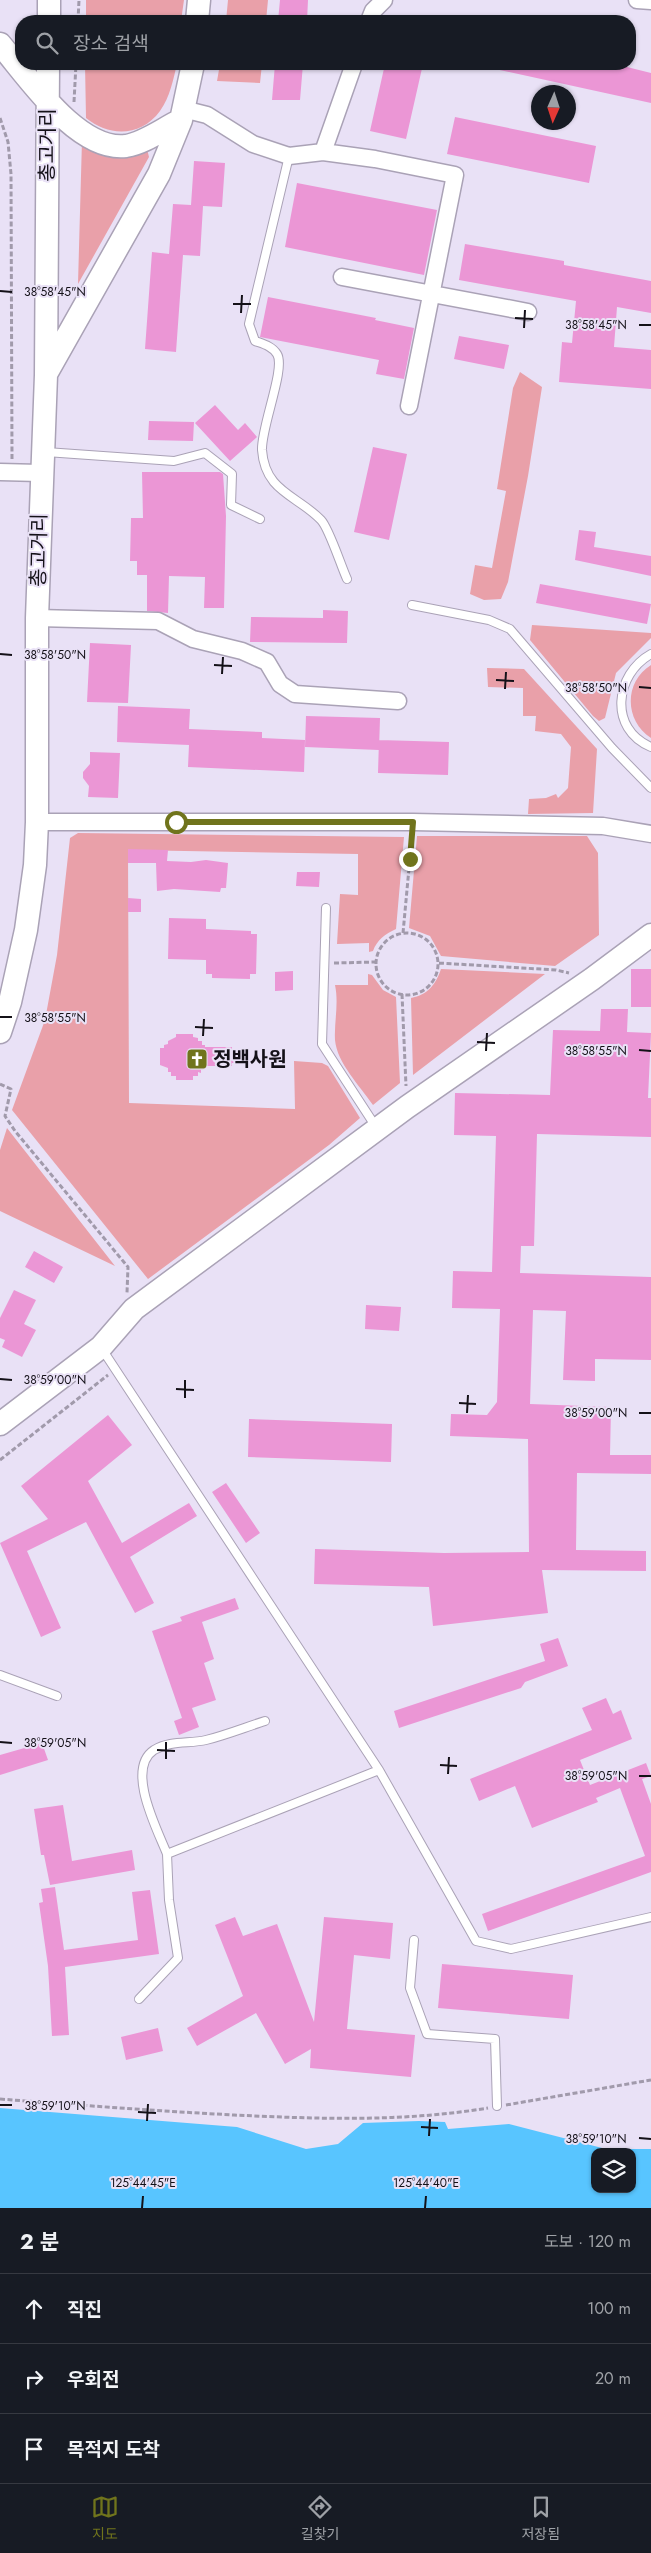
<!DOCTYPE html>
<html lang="ko">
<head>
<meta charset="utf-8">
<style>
  body { margin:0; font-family:Jost,"Noto Sans KR",sans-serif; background:#20242c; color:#f1f3f6 }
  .controls { position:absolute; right:15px; bottom:15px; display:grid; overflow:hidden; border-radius:10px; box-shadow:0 1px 4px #0004 }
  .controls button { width:45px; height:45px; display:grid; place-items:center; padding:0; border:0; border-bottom:1px solid #363941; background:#171b24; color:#f1f3f6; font:25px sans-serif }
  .compass { position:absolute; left:531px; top:85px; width:45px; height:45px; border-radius:50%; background:#171b24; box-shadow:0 1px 4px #0004; rotate:183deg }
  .stop { position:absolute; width:15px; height:15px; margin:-11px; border:4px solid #70741c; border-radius:50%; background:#fff }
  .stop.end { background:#70741c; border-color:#fff; box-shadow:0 1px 5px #0008 }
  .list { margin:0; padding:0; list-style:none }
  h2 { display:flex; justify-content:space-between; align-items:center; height:65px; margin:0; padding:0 20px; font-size:21px }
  h2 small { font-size:16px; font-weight:400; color:#9ea1a6 }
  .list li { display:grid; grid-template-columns:32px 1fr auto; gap:15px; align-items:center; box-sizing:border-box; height:70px; padding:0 20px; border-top:1px solid #363941 }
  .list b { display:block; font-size:19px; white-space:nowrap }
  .list em { font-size:16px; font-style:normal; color:#9ea1a6 }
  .icon { flex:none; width:28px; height:28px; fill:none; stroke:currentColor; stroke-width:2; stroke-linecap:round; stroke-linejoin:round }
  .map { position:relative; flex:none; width:651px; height:2208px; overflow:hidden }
  .search { position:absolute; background:#171b24; box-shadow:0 1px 4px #0004; left:15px; right:15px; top:15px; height:55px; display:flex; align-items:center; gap:12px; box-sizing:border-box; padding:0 18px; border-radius:20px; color:#9ea1a6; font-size:19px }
  .sheet { height:275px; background:#171b24 }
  nav { display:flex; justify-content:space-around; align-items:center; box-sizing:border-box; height:70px; border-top:1px solid #363941; background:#171b24; font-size:14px; color:#9ea1a6 }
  nav a { display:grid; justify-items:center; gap:2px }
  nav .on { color:#70741c }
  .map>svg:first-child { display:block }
  .green { fill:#e9a0a9 }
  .water { fill:#58c5ff; fill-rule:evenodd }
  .building { fill:#eb96d5 }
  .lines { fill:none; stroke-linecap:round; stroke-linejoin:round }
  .lane-casing { stroke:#aaa2b6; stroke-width:10 }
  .street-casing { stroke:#aaa2b6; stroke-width:19 }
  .secondary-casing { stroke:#aaa2b6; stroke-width:25 }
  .path { stroke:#a19aab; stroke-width:3; stroke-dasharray:5 2.5; stroke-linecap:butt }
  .lane { stroke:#fff; stroke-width:8 }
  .street { stroke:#fff; stroke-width:16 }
  .secondary { stroke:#fff; stroke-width:22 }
  .route { stroke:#70741c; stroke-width:6 }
  .ticks { fill:none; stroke:#141118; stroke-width:2 }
  .labels { text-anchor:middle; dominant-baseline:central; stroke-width:4; stroke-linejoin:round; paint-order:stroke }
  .street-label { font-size:20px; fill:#141118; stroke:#e9e1f6 }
  .poi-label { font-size:20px; font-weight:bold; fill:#141118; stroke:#e9e1f6; text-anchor:start }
  .ticks-label { font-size:12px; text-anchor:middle; fill:#141118; stroke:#e9e1f6; stroke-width:4; stroke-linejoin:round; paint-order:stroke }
</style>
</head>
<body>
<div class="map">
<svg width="651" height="2208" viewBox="0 0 651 2208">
  <rect width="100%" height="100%" fill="#e9e1f6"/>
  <path class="green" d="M 86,0 L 184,0 L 181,21 L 86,21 Z
    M 228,0 L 268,0 L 266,21 L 226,21 Z
    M 85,64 L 177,64 C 173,80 170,97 160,111 C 141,137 109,137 86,118 Z
    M 220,64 L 262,64 L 260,83 L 217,81 Z
    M 82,140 L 147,149 L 149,157 L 78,284 Z
    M 520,372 L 542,387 L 528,476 L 508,582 L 501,599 L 484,600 L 470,594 L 475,565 L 492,568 L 506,491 L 497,489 L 513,388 Z
    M 532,625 L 651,633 L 651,638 L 616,673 L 605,718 L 599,721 L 593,716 L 530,640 Z
    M 651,665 L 651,738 C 624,720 624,682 651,665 Z
    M 487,668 L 524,669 L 597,749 L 593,813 L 528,814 L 529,799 L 546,798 L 556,794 L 558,798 L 568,788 L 571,747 L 561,734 L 535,731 L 536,716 L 523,716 L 523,688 L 488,687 Z
    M 78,833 L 404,837 L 396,929 C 385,934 377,940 373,951 L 369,952 L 369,943 L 337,944 L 340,894 L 358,895 L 358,854 L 128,850 L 129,1103 L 295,1109 L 294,1061 L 322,1063 L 328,1066 L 360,1118 L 329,1145 L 148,1279 L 12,1110 L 45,1020 L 57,955 L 70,838 Z
    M 417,836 L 587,836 L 598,853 L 599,935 L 555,966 L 441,956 L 430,936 L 409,928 Z
    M 441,969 L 545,974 L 413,1075 L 411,998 C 428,995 436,984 441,969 Z
    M 368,974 L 372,975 L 383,990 L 396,997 L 400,1083 L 373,1105 C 360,1086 337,1063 335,1040 C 334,1022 339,1004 335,985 L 368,985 Z
    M 7,1128 L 115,1266 L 0,1211 L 0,1150 Z"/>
  <path class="water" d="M 0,2108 L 237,2127 L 306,2149 L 338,2144 L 363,2123 L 419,2121 L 445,2122 L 448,2129 L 509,2124 L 606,2149 L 651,2149 L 651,2208 L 0,2208 ZM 595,2152 L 632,2152 L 632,2189 L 595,2189 Z"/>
  <path class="building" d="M 280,0 L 308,0 L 307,21 L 278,21 Z
    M 275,64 L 303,64 L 300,100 L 272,100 Z
    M 385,64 L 423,64 L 406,139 L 370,131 Z
    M 495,64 L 615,64 L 651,73 L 651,103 L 495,69 Z
    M 455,117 L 596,146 L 589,183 L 447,154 Z
    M 194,161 L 225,163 L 222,207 L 203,206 L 200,256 L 183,255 L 176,352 L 145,349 L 152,252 L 169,254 L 173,204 L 191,205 Z
    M 297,183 L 437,210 L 424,275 L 285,247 Z
    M 465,244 L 564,261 L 564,265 L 651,281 L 651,313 L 617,307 L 614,347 L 651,350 L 651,389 L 559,382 L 562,342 L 572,343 L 576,301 L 459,280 Z
    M 268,297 L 376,318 L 375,320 L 414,328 L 404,379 L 376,374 L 379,360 L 260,337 Z
    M 459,336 L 509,345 L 504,369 L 454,359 Z
    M 215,405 L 238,430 L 245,423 L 257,437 L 230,461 L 195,423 Z
    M 149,421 L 194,422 L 193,441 L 148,440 Z
    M 373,447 L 407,454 L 389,540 L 354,532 Z
    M 142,472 L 220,472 L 223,474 L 226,516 L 224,608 L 204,608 L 205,577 L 169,576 L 168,613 L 147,611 L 147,575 L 137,575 L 137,561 L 130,561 L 131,518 L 143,518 Z
    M 579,530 L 596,532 L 594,547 L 651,556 L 651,576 L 575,560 Z
    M 540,584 L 651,604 L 647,624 L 536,603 Z
    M 323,610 L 348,611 L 347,643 L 250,642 L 251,617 L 323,618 Z
    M 90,643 L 131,645 L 128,703 L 87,702 Z
    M 118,706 L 190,709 L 189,729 L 262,732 L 262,738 L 305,740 L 304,772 L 188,767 L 189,745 L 117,742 Z
    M 306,716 L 380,718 L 379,750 L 305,747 Z
    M 379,740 L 449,742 L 448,775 L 378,773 Z
    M 90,752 L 120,753 L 118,798 L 88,797 L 89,786 L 83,778 L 83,772 L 90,764 Z
    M 128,849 L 168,850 L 167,861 L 191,862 L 206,860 L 228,863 L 226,888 L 221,888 L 220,892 L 174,889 L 157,891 L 156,863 L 128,863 Z
    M 297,872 L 320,872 L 319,887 L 296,886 Z
    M 128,898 L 141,899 L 141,912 L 128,912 Z
    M 169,918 L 206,919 L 206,929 L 251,931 L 251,934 L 257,934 L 256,974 L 250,974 L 250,979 L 212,978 L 212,974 L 206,974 L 206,960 L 168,959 Z
    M 631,969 L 651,969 L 651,1007 L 631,1007 Z
    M 293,971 L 293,990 L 275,991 L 275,972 Z
    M 601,1009 L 628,1009 L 627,1032 L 651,1033 L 648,1098 L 651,1098 L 651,1137 L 537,1134 L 534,1246 L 521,1246 L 520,1273 L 651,1277 L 651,1360 L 595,1359 L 595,1381 L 563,1380 L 566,1311 L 533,1310 L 530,1404 L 611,1407 L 610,1455 L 651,1455 L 651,1474 L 577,1473 L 576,1550 L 646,1551 L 646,1571 L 542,1570 L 548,1613 L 433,1626 L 429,1587 L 314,1584 L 315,1549 L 444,1553 L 529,1552 L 528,1439 L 450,1436 L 451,1414 L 487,1415 L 497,1402 L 500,1309 L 452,1308 L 453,1271 L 492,1272 L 496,1136 L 454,1135 L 455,1093 L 550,1095 L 553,1030 L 600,1031 Z
    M 176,1034 L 193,1034 L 193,1037 L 198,1038 L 198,1041 L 202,1041 L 202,1045 L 205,1045 L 205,1047 L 232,1047 L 232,1051 L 235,1051 L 235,1063 L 232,1063 L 232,1066 L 205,1066 L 205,1069 L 201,1068 L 201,1073 L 198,1072 L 198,1076 L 193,1076 L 193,1080 L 176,1080 L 176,1076 L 171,1076 L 171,1072 L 168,1072 L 168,1068 L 160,1065 L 160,1048 L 164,1048 L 164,1045 L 168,1044 L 168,1041 L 176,1037 Z
    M 34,1251 L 63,1267 L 54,1283 L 25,1267 Z
    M 14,1290 L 36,1300 L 24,1324 L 36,1330 L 22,1357 L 2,1347 L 5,1340 L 0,1338 L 0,1318 Z
    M 366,1305 L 401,1307 L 399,1331 L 365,1329 Z
    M 108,1415 L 132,1445 L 88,1481 L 122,1543 L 189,1503 L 197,1516 L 130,1557 L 154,1603 L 135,1613 L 86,1522 L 27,1551 L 61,1628 L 41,1637 L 0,1543 L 48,1519 L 21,1486 Z
    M 249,1419 L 392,1424 L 391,1462 L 248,1457 Z
    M 226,1483 L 260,1533 L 246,1543 L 212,1492 Z
    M 235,1598 L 239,1609 L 202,1622 L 214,1659 L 204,1663 L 216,1700 L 192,1708 L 199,1727 L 179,1735 L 174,1721 L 182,1718 L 152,1631 L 182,1621 L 180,1617 Z
    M 558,1638 L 568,1666 L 525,1682 L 521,1688 L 399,1728 L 394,1711 L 545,1661 L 540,1644 Z
    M 606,1698 L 613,1714 L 621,1710 L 632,1739 L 580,1760 L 590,1785 L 646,1763 L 651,1776 L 642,1779 L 651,1804 L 651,1872 L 488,1931 L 482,1914 L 645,1856 L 620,1788 L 596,1798 L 598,1802 L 532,1828 L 515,1786 L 479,1801 L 470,1779 L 592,1730 L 582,1708 Z
    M 42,1743 L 48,1760 L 0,1775 L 0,1755 Z
    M 63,1805 L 72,1861 L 132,1850 L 135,1870 L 50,1885 L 44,1855 L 41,1855 L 34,1809 Z
    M 55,1887 L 64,1950 L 138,1940 L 132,1892 L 150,1890 L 159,1954 L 65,1967 L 69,2035 L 52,2036 L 48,1966 L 39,1903 L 43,1902 L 41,1889 Z
    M 235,1917 L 243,1936 L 277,1924 L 314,2022 L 324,1917 L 393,1923 L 390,1959 L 354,1955 L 347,2029 L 415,2035 L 411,2077 L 310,2068 L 311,2049 L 285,2064 L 256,2013 L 197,2046 L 187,2028 L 243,1996 L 215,1925 Z
    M 442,1964 L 573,1975 L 569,2019 L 438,2008 Z
    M 158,2028 L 163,2051 L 126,2060 L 121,2037 Z"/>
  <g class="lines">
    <g class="lane-casing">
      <path id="lane" d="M 289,156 L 249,324 L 255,341 C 263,344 272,346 277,354 C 286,368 261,427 262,450 C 265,492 297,495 321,520 C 329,528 341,566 347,579
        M 46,452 L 174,461 L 205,453 L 232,474 L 231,505 L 260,519
        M 412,605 L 489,620 L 510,629 L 612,748 L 651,788
        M 651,654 C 615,674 608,729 651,747
        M 326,908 L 322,1044 L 376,1127
        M 102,1349 L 379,1770 L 167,1854 C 158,1831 125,1769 154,1750 C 171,1740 189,1744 206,1740 C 226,1735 246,1727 265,1721
        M 0,1675 L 57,1696
        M 379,1770 L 476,1941 L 511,1949 L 651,1917
        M 414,1940 L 410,1988 L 427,2034 L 495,2039 L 497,2106
        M 139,1999 L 178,1958 L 169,1900 L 167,1854"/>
    </g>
    <g class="street-casing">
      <path id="street" d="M 637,0 L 651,1
        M 369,21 L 373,11 L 384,0
        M 183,109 L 207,115 L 253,144 L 289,156 L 323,152 L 354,64
        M 323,152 L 375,159 L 455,175 L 409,406
        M 342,277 L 528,312
        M 0,472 L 40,473
        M 37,618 L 158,621 L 193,639 L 242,651 L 267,662 L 280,684 L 295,694 L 398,701
        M 37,822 L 413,822 L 603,826 L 651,834"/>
    </g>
    <g class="secondary-casing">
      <path id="secondary" d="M 49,21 L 49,0
        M 197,21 L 199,0
        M 0,44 C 29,78 78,152 126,146 C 145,143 164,128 181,120
        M 46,374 L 159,174 L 181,120 L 193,64
        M 0,1032 L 10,1002 L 26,930 L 35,865 L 37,822 L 37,618 L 46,375 L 48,64
        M 0,1424 L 101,1347 L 134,1309 L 407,1107 L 592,979 L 651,935"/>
    </g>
    <path class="path" d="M 78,21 L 79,0
      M 74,102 L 76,64
      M 0,118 L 8,142 L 11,174 L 12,459
      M 403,933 L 412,836
      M376 964a31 31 0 1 1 62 0a31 31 0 1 1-62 0Z
      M 334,963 L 376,962
      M 439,963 L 556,970 L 569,973
      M 402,994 L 406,1086
      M 0,1084 L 11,1089 L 5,1116 L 15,1131 L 128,1267 L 127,1293
      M 0,1460 L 108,1375
      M 0,2099 C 78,2105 156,2111 234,2115 C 318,2119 404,2122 488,2108
      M 506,2105 L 651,2080"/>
    <use href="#lane" class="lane"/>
    <use href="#street" class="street"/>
    <use href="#secondary" class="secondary"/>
  </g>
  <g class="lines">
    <path class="route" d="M 176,822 L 413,822 L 410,859"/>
  </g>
  <path class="ticks" d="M 0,291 L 12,292M 233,304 L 251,304M 241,313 L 242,295M 515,318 L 533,319M 639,325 L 651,325M 524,328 L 525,310M 0,654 L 12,655M 214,665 L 232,666M 222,674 L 223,657M 496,680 L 514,681M 639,687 L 651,688M 505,689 L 506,672M 0,1017 L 12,1017M 195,1027 L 213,1028M 203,1036 L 204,1019M 477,1042 L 495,1043M 639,1050 L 651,1051M 486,1051 L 487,1033M 0,1379 L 12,1380M 176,1389 L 194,1390M 185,1398 L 185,1380M 459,1403 L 476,1404M 467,1413 L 468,1395M 639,1413 L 651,1413M 0,1742 L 12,1743M 157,1750 L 175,1751M 166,1759 L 166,1742M 440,1765 L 457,1766M 448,1774 L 449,1757M 639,1776 L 651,1776M 0,2105 L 12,2105M 138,2112 L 156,2113M 147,2121 L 148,2104M 421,2127 L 438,2128M 429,2136 L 430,2119M 639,2138 L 651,2139M 142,2208 L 143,2196M 425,2208 L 426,2196"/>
  <defs>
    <g id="church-square" transform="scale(1.125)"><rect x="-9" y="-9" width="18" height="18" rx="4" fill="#70741c" stroke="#e9e1f6"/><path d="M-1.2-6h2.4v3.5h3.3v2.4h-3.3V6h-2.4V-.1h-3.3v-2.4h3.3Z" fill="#fff"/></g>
  </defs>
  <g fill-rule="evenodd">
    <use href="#church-square" x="197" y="1059"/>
  </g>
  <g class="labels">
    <g class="street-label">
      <text transform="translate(47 145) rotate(-90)">총고거리</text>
      <text transform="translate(39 550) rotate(-89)">총고거리</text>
    </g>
    <g class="poi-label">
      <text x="213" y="1059">정백사원</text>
    </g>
  </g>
  <g class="ticks-label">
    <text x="55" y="296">38°58'45"N</text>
    <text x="596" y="329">38°58'45"N</text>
    <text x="55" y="659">38°58'50"N</text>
    <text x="596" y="692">38°58'50"N</text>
    <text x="55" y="1022">38°58'55"N</text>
    <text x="596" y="1055">38°58'55"N</text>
    <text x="55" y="1384">38°59'00"N</text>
    <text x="596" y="1417">38°59'00"N</text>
    <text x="55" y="1747">38°59'05"N</text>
    <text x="596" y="1780">38°59'05"N</text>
    <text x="55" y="2110">38°59'10"N</text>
    <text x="596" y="2143">38°59'10"N</text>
    <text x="143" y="2187">125°44'45"E</text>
    <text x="426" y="2187">125°44'40"E</text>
  </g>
</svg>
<div class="controls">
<button><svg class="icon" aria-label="layers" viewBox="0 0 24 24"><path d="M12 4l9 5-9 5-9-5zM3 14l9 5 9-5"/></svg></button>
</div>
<svg class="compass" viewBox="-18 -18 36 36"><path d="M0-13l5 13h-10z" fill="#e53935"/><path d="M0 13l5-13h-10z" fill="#9ea1a6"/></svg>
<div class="stop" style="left:176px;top:822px"></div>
<div class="stop end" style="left:410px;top:859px"></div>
<div class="search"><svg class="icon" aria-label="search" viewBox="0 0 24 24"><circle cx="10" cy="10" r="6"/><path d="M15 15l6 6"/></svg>장소 검색</div>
</div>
<section class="sheet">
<h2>2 분<small>도보 · 120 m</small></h2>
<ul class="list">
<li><svg class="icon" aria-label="ahead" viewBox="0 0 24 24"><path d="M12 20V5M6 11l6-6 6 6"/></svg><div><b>직진</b></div><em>100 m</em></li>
<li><svg class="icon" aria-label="right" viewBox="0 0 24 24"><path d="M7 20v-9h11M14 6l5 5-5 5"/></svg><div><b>우회전</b></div><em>20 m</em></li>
<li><svg class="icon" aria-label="arrive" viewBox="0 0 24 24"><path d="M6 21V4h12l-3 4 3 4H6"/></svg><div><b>목적지 도착</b></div></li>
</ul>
</section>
<nav>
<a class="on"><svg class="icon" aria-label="map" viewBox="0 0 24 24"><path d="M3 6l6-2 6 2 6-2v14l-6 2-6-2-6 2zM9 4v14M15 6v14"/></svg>지도</a>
<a><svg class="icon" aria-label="directions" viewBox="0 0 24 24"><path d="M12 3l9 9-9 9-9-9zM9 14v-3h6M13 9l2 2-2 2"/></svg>길찾기</a>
<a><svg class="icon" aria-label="saved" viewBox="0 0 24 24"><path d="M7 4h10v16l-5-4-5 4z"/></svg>저장됨</a>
</nav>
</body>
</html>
